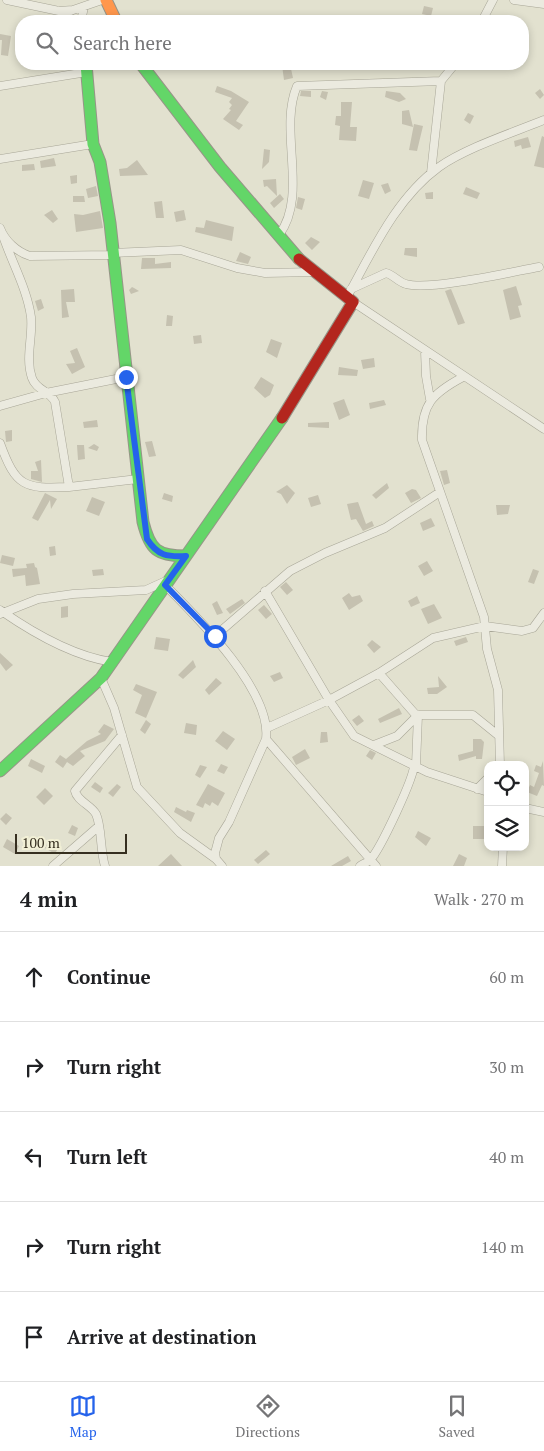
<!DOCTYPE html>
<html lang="en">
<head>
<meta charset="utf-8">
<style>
  body { margin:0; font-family:"PT Serif",serif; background:#f6f6f6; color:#202124 }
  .controls { position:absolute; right:15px; bottom:15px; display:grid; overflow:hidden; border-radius:10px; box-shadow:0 2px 8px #0003 }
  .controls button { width:45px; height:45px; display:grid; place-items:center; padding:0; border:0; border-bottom:1px solid #e0e0e0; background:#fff; color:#202124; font:25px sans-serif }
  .scale { position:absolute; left:15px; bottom:12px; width:112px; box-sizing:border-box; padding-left:5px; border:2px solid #362f20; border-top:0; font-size:14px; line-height:18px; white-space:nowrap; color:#362f20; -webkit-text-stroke:4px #f2f0d6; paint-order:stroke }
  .stop { position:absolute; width:15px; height:15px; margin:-11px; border:4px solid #2563eb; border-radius:50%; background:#fff }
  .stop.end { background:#2563eb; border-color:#fff; box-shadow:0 1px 5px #0008 }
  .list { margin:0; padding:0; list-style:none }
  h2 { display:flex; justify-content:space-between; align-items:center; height:65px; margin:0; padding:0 20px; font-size:21px }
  h2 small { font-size:16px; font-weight:400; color:#757577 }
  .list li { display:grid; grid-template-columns:32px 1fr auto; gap:15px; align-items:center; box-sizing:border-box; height:90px; padding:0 20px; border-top:1px solid #e0e0e0 }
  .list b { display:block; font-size:19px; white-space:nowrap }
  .list em { font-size:16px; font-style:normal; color:#757577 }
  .icon { flex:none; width:28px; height:28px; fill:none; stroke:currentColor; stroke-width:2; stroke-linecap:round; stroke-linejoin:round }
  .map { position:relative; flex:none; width:544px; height:866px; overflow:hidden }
  .search { position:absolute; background:#fff; box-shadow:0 2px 8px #0003; left:15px; right:15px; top:15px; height:55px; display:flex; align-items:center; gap:12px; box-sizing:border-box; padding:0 18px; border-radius:20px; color:#757577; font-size:19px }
  .sheet { height:515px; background:#fff }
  nav { display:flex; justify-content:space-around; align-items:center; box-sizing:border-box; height:70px; border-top:1px solid #e0e0e0; background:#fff; font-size:14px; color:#757577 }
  nav a { display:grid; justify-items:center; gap:2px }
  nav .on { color:#2563eb }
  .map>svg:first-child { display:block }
  .building { fill:#c5c1b0 }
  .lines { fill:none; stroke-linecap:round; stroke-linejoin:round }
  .street-casing { stroke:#a8a697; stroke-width:9 }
  .fast-casing { stroke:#979588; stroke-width:13 }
  .slow-casing { stroke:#979588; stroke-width:13 }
  .jam-casing { stroke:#979588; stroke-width:13 }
  .street { stroke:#ebeadf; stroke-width:8 }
  .fast { stroke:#63d668; stroke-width:11 }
  .slow { stroke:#ff974d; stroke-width:11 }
  .jam { stroke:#b3261e; stroke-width:11 }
  .route { stroke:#2563eb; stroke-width:6 }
</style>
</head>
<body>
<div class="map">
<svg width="544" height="866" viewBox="0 0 544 866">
  <rect width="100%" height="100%" fill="#e2e1cf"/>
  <path class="building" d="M 424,6 L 433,8 L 431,16 L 422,14 Z
    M 0,34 L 11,36 L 8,56 L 1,55 L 2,40 L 0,40 Z
    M 290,64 L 293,78 L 284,80 L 282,65 Z
    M 217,86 L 231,91 L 249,102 L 236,121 L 243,125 L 239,130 L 223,119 L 231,110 L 229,109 L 232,105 L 229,102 L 232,98 L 215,92 Z
    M 540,89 L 544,95 L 540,99 L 535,93 Z
    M 301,91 L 311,91 L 311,97 L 300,96 Z
    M 322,91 L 328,92 L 326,100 L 320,97 Z
    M 386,91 L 400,93 L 406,99 L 399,102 L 385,97 Z
    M 341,102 L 352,102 L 350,127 L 357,127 L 356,141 L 339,140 L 340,126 L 335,125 L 336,116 L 341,116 Z
    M 409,110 L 413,127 L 402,124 L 402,111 Z
    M 468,113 L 474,116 L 470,124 L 464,120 Z
    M 414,124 L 423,126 L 417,151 L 409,150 Z
    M 542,136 L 544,137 L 544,168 L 534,166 Z
    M 528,137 L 531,147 L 522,149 L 521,145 L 515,147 L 514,141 Z
    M 264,149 L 270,150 L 269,162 L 262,169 Z
    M 54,158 L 56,166 L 41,168 L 40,161 Z
    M 137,160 L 148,175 L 120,176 L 119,169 L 127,168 Z
    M 34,164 L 35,170 L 22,171 L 22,165 Z
    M 77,175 L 77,183 L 71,184 L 70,176 Z
    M 276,179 L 277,196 L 267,186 L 264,187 L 263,180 Z
    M 363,180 L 374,183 L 369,199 L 358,196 Z
    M 388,183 L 391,191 L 385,194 L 381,185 Z
    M 96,186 L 98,196 L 88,198 L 86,189 Z
    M 466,187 L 480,193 L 477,199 L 463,194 Z
    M 433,192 L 433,199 L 426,199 L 425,193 Z
    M 280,194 L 284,199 L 274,208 L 270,203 Z
    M 73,196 L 84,196 L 85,202 L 73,202 Z
    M 298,197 L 305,199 L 302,210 L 296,208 Z
    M 162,201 L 164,218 L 156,218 L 154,202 Z
    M 52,210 L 58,219 L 53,223 L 44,215 Z
    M 184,210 L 186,220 L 176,222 L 174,212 Z
    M 100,211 L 103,228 L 76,232 L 74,214 L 83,215 Z
    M 206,220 L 234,227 L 232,241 L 195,232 L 196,227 L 204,228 Z
    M 311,237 L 320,242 L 312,250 L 305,243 Z
    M 405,248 L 417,248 L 417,257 L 404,255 Z
    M 240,252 L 251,257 L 248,264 L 236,261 Z
    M 142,258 L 155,258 L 155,264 L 171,262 L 171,268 L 141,269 Z
    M 516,286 L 522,305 L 518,306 L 521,317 L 510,320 L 503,290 Z
    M 132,287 L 134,288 L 139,291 L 131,294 L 129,290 Z
    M 74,289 L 75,302 L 66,302 L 69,317 L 62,318 L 61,290 Z
    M 451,289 L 465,323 L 458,325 L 445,291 Z
    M 41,299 L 44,308 L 38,311 L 35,301 Z
    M 167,315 L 173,316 L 172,326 L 166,326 Z
    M 201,335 L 202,343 L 194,344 L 193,336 Z
    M 271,339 L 282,343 L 277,358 L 266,352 Z
    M 77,348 L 85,367 L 72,374 L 66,364 L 75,363 L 70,351 Z
    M 374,358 L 375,367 L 363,369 L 361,360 Z
    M 339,367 L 358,370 L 357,376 L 338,375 Z
    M 261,377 L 274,385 L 270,395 L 265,398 L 254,388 Z
    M 344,399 L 350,415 L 339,420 L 333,403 Z
    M 384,400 L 386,405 L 370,409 L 369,403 Z
    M 97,420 L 98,427 L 84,428 L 83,422 Z
    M 329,422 L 329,428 L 308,427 L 308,423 Z
    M 12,430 L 12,441 L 6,442 L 5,431 Z
    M 152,441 L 156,456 L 149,457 L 145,442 Z
    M 94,444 L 99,447 L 97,451 L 88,448 Z
    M 77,445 L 84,445 L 85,459 L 78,460 Z
    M 41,460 L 42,482 L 31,479 L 31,471 L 38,471 L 35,462 Z
    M 447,470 L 450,483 L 444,485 L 440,471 Z
    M 387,483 L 389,488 L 376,499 L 372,495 Z
    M 287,485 L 295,493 L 287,504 L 281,494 L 276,492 Z
    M 412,489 L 416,490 L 421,498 L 411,503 L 405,493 Z
    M 45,493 L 57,499 L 51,509 L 50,500 L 38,521 L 32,518 Z
    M 164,493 L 173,496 L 172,502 L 162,499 Z
    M 318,495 L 321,504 L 311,507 L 308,498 Z
    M 92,497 L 105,502 L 99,516 L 86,511 Z
    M 358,502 L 366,524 L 372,521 L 374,526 L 363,531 L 356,519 L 351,520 L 347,504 Z
    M 496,505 L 510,505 L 508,514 L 497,515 Z
    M 431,518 L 435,526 L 423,531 L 420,523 Z
    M 55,546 L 56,555 L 50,556 L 49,547 Z
    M 2,555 L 15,558 L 13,566 L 0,563 Z
    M 427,561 L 433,571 L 424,576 L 418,566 Z
    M 34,563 L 35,567 L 37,568 L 40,584 L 26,586 L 25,575 L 13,577 L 12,569 L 27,568 L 26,564 Z
    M 103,569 L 104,575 L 93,576 L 92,570 Z
    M 533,569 L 539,571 L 534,584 L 528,582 Z
    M 286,582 L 293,590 L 287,595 L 280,587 Z
    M 349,593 L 352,597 L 360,595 L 363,601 L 349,610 L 342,598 Z
    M 417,596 L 420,603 L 411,607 L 408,601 Z
    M 242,599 L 245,603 L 230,614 L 226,609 Z
    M 217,601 L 223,613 L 217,615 L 212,604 Z
    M 434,604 L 442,618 L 428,624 L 421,609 Z
    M 264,605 L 272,614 L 266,619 L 258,610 Z
    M 68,606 L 68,617 L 61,618 L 61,607 Z
    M 156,637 L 170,639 L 168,651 L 154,649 Z
    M 466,637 L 468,642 L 456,646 L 454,641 Z
    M 372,640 L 381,647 L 374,653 L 367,645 Z
    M 0,653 L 13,665 L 6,671 L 0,663 Z
    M 193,660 L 196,667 L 183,679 L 178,675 Z
    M 280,672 L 283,678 L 274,682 L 270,676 Z
    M 438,676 L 447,687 L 437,694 L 428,694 L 427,688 L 439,687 Z
    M 216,678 L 222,683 L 209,695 L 205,690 Z
    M 136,684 L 157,692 L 146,718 L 135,713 L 142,695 L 133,690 Z
    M 399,708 L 402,714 L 380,723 L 378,719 Z
    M 359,715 L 364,721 L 357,726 L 352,720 Z
    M 146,720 L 151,724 L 145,734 L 140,730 Z
    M 186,723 L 197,725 L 196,735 L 184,733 Z
    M 104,724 L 114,729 L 105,741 L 80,751 L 85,756 L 73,766 L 67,762 L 63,768 L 55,762 L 60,755 L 66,759 L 87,741 L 101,734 L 98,732 Z
    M 223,731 L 235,739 L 227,750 L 215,741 Z
    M 321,732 L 327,732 L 328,742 L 320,743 Z
    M 473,739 L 481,739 L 484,742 L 482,759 L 476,759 L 476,756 L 459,761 L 458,755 L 473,751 Z
    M 305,749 L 310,758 L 296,765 L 292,757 Z
    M 370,750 L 376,753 L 372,760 L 366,756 Z
    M 31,759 L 45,766 L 42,773 L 28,766 Z
    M 543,761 L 544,786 L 542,785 L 537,796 L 527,792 L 530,785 L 534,787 L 539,773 L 534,771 L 536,765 L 541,767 Z
    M 221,764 L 228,767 L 224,774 L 217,771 Z
    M 200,765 L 207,767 L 200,778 L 195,775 Z
    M 95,782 L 103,788 L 100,793 L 91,787 Z
    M 117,784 L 121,787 L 113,797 L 108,793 Z
    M 208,784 L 225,793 L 218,806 L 212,802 L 210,806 L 205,803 L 203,808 L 196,805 Z
    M 45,788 L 53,796 L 44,805 L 36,797 Z
    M 176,807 L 186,812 L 187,810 L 195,813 L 191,822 L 174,812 Z
    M 6,813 L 12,818 L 6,825 L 0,819 Z
    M 72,825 L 78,828 L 75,836 L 68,833 Z
    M 473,826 L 485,826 L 485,839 L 473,839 Z
    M 418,831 L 431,838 L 426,846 L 415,837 Z
    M 7,839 L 19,846 L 15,854 L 3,847 Z
    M 49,842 L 58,848 L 55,854 L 45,848 Z
    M 266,850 L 270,854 L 258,864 L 254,860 Z
    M 171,854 L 182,866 L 158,866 Z
    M 459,854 L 467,858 L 464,866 L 453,866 Z
    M 348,856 L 351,861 L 342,866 L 331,866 Z"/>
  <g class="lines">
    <g class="street-casing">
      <path id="street" d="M 7,0 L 59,11 L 73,10 L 102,0
        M 514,0 L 544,4
        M 59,11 L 75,21
        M 81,21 L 84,7
        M 482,21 L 493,0
        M 0,86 L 87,72
        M 0,159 L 93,144
        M 431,173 L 441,81 L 455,64
        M 0,228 C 5,241 17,252 30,256 L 112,255
        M 2,233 C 11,261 27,288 31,317 C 33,337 25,358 32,378 C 36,390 50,391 55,402 L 69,487 L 138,479
        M 279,235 C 309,195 278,130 297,86 L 441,81
        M 112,253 L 181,250 L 237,268 L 265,273 L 315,272
        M 351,289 L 386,273 C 394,275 398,282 406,284 C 429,291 511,272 539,267
        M 347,297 C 372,252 396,198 439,167 C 466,148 512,133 544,120
        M 353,302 L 544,429
        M 425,351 L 426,376 L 430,399
        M 463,377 C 433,393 421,404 422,440 L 484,617 L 487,649 L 498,690 L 500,765
        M 0,406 L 46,393 L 126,377
        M 0,443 C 16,487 24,489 69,487
        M 165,585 C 197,617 272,691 266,739 L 229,822 L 219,838 L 215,853 L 216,859 L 222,866
        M 265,591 L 329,700 L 354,736 L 427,772 L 488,792
        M 0,610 C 33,633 72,656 112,662
        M 0,614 L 38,599 L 73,594 L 146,590 L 168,580
        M 215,636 L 290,571 L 325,553 L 385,528 L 440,492
        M 379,673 L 416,715 L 473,715 L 499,736
        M 101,678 L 114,708 L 137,787 L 180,833 L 216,859
        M 267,728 L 329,700 L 379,673 L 433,638 L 485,626 L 522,631 L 533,628 L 544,613
        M 266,739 L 376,866
        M 374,745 L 397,736 L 418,715
        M 416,765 L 418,715
        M 477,789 L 488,778
        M 525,808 L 544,812
        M 53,866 L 99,826
        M 105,866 C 100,851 102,827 96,814 C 91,805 77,801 75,791 L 122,735
        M 360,866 C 363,864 368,862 370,860 C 380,850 415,776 414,764
        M 502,866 L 503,847"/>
    </g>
    <g class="fast-casing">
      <path id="fast" d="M 86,64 L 93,144 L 100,162 L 110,223 L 143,522 C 150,550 157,556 186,556
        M 141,64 L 220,167 L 299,259
        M 0,771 L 101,678 L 282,418"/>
    </g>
    <g class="slow-casing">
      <path id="slow" d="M 106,0 L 116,21"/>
    </g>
    <g class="jam-casing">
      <path id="jam" d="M 282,418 L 353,302 L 299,259"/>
    </g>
    <use href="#street" class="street"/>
    <use href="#fast" class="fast"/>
    <use href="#slow" class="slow"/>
    <use href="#jam" class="jam"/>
  </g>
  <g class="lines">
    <path class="route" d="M 126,377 L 147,539 C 158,556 167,557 186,556 L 165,585 L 215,636"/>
  </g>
</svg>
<div class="controls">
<button><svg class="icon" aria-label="locate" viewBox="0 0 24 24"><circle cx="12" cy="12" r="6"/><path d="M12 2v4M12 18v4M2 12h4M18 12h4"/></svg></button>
<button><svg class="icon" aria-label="layers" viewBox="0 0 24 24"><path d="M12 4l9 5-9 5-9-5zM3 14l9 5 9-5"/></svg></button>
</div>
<div class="scale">100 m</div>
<div class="stop" style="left:215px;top:636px"></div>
<div class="stop end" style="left:126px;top:377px"></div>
<div class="search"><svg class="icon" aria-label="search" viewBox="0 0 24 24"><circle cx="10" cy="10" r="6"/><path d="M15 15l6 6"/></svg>Search here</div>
</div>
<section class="sheet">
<h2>4 min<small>Walk · 270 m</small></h2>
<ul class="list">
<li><svg class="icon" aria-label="ahead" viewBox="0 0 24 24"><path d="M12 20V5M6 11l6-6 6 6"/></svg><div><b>Continue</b></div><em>60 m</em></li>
<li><svg class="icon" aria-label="right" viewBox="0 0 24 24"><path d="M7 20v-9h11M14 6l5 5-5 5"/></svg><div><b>Turn right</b></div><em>30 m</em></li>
<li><svg class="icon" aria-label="left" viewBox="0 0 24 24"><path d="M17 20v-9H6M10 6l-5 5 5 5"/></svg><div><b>Turn left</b></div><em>40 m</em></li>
<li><svg class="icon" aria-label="right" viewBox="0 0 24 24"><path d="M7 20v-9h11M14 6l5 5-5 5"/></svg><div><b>Turn right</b></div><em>140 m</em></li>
<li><svg class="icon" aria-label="arrive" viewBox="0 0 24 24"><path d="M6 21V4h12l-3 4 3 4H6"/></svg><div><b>Arrive at destination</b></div></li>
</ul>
</section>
<nav>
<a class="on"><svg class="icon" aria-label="map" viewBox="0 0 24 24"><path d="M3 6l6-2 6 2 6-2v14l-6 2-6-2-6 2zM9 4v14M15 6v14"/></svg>Map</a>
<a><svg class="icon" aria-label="directions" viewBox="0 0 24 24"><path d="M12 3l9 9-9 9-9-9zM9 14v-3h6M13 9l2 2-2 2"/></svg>Directions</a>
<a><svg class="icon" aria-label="saved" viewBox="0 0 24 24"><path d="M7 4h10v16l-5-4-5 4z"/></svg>Saved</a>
</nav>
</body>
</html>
